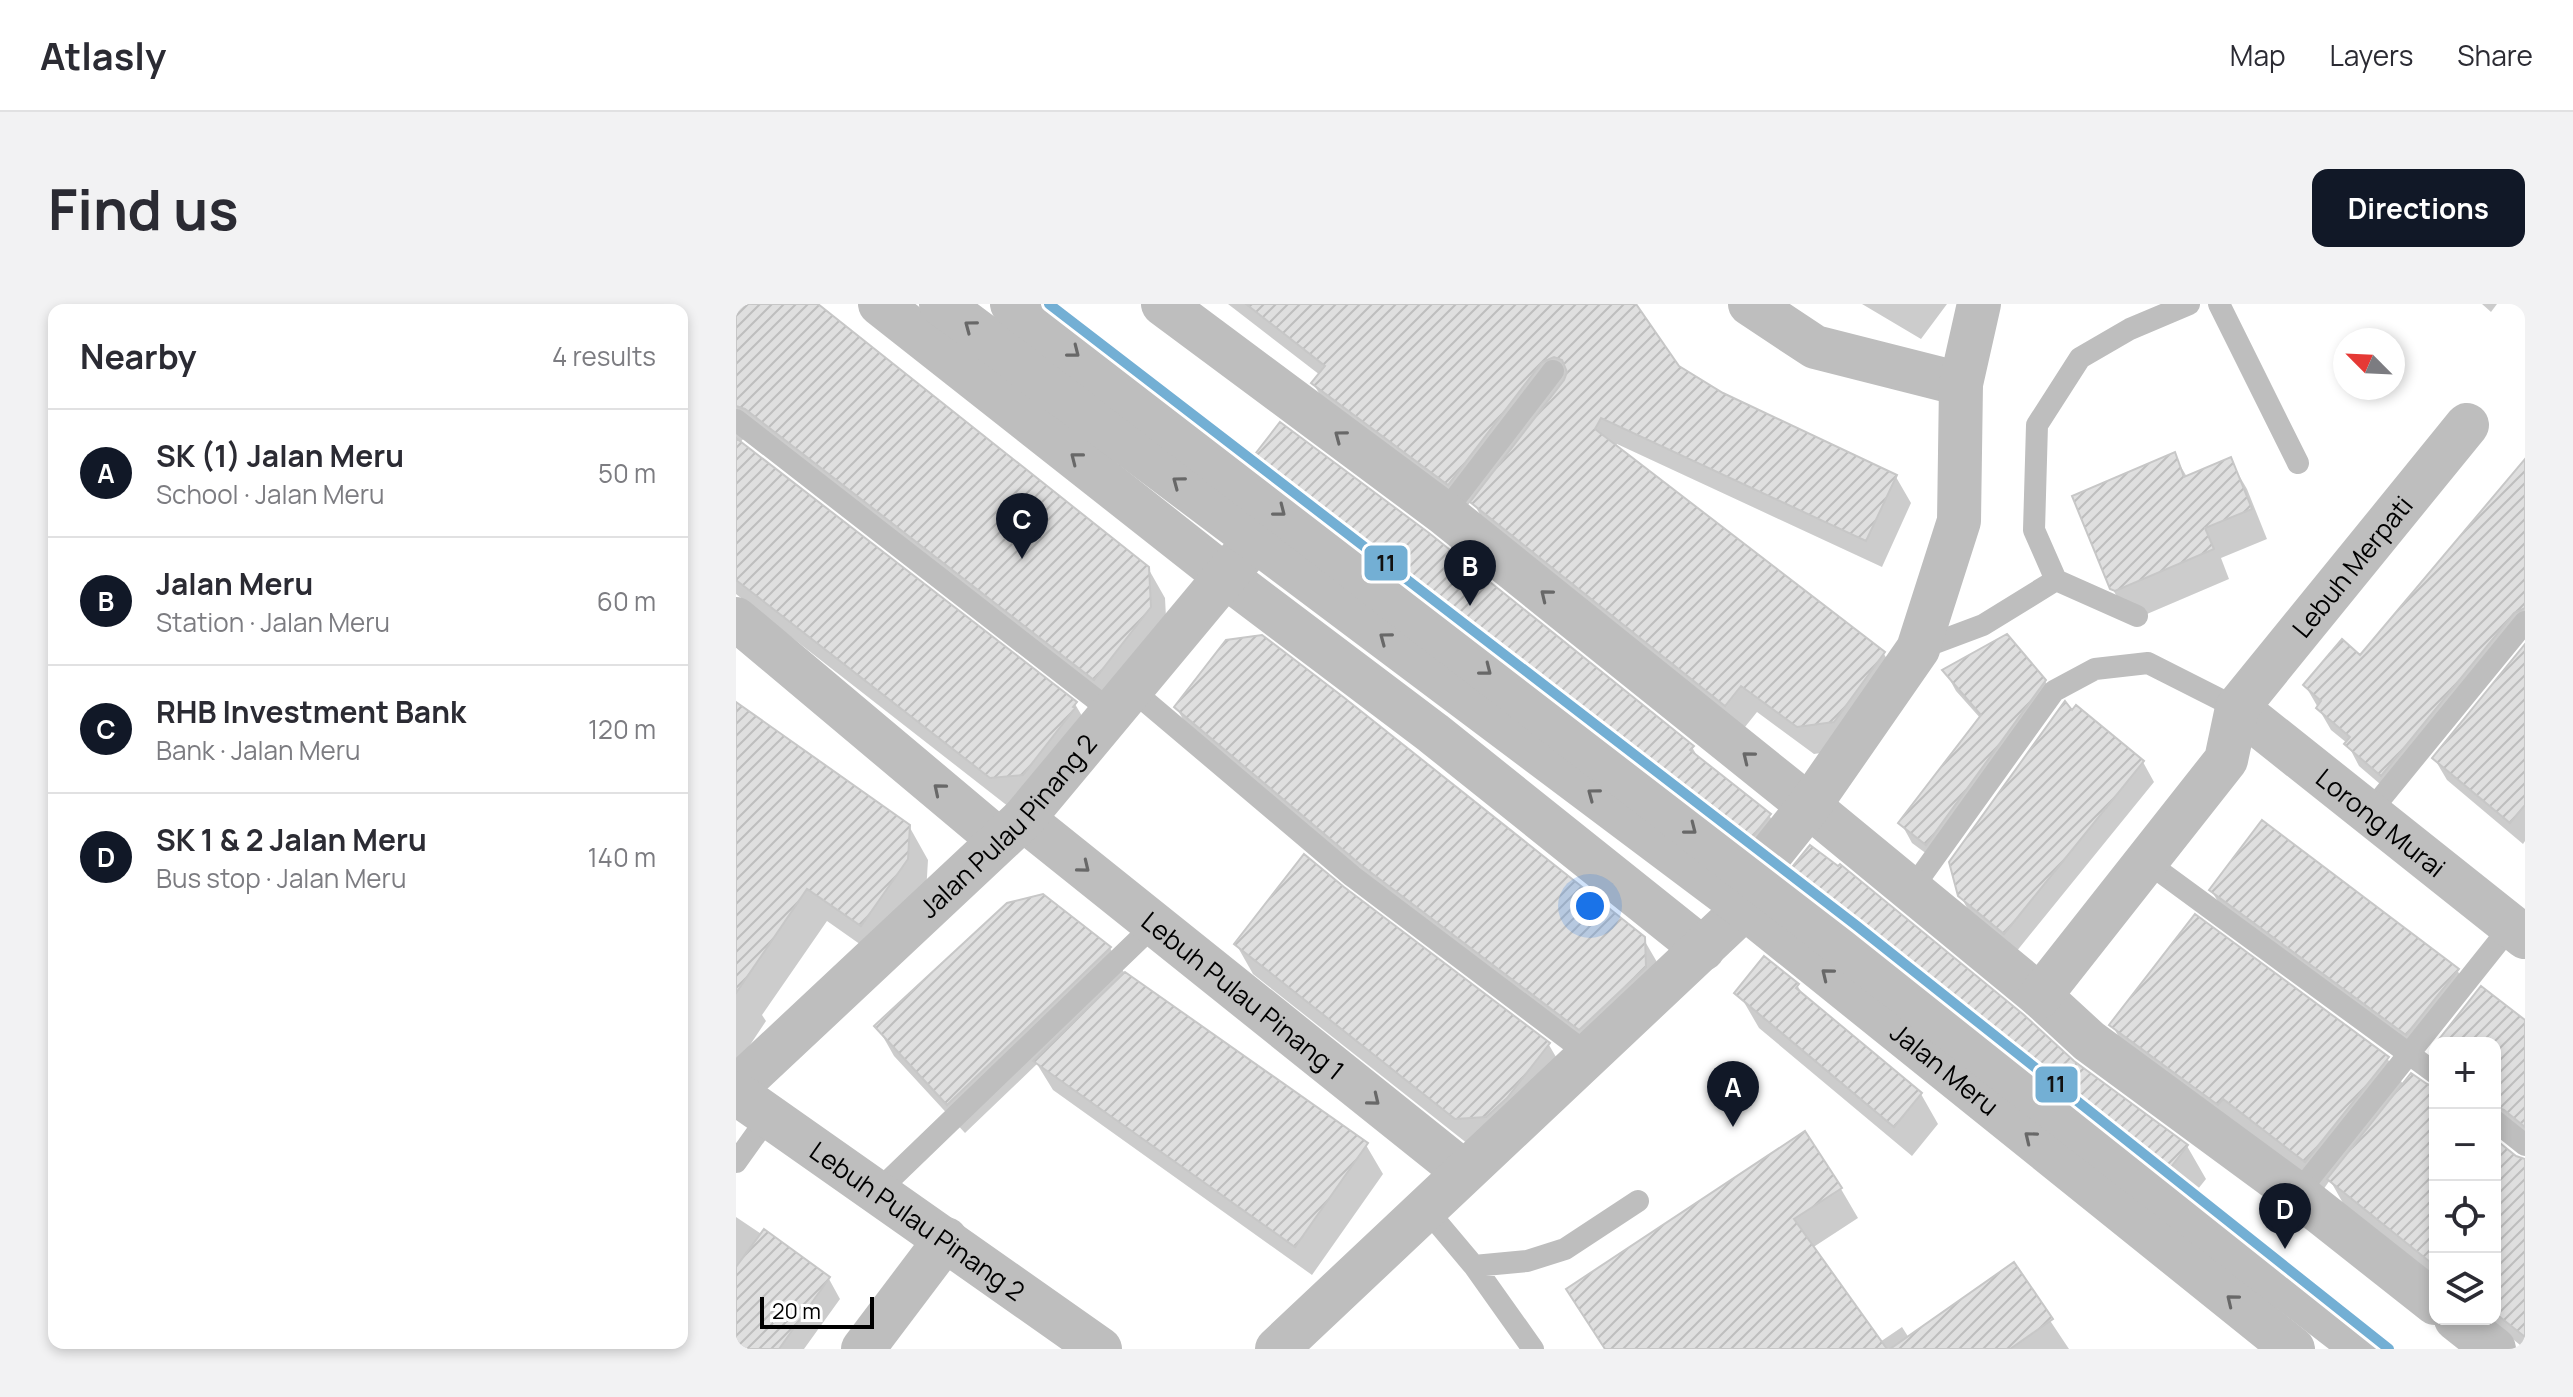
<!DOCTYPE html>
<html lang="en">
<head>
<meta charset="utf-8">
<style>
  body { margin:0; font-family:Manrope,sans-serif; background:#f2f2f3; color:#2b2b33 }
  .controls { position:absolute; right:24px; bottom:24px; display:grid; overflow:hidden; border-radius:16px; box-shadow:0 4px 12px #0003 }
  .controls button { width:72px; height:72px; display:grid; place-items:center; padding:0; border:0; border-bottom:2px solid #e1e1e2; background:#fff; color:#2b2b33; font:40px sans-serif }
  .compass { position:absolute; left:1597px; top:24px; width:72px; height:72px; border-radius:50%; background:#fff; box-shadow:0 4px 12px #0003; rotate:294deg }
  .scale { position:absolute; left:24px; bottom:20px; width:114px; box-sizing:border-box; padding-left:8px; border:4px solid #000; border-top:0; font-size:22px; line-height:28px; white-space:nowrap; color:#000; -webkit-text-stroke:6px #fff; paint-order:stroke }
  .you { position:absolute; left:854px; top:602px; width:28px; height:28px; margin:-20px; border:6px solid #fff; border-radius:50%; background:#1a73e8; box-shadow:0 0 0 12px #1a73e833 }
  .badge { display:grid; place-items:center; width:52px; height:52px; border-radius:50%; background:#111827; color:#fff; font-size:26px; font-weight:700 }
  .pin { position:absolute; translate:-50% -66px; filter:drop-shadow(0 2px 4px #0008) }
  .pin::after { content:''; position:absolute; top:42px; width:28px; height:24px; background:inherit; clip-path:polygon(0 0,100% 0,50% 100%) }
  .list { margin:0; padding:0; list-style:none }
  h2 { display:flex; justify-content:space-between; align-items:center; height:104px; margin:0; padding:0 32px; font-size:34px }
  h2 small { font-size:26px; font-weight:400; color:#7c7c81 }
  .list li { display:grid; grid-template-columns:52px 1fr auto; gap:24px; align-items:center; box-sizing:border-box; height:128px; padding:0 32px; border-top:2px solid #e1e1e2 }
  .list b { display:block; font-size:30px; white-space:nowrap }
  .list p { margin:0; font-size:26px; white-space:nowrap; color:#7c7c81 }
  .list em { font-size:26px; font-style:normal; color:#7c7c81 }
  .icon { flex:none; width:44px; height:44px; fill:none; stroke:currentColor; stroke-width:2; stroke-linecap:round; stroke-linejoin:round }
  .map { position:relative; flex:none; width:1789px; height:1045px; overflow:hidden; border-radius:16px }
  header { display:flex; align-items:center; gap:48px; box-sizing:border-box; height:112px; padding:0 40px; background:#fff; border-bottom:2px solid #e1e1e2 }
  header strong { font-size:38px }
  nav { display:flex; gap:44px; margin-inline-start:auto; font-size:28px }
  .intro { display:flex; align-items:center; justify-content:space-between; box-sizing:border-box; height:192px; padding:0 48px }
  h1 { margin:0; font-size:56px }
  .button { padding:20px 36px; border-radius:16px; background:#111827; color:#fff; font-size:28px; font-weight:700 }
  main { display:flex; gap:48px; padding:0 48px }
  aside { flex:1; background:#fff; border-radius:16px; box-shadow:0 4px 12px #0003 }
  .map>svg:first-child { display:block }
  .shadow { fill:#0003 }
  .building { fill:url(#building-hatch); stroke:#c7c7c7; stroke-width:2 }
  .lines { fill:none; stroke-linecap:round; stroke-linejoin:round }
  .lane { stroke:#bebebe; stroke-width:22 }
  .street { stroke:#bebebe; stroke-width:44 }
  .highway { stroke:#bebebe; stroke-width:44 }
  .rail-1-casing { stroke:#fff; stroke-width:16 }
  .rail-1 { stroke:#73afd4; stroke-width:10 }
  .oneway { stroke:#686868 }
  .labels { text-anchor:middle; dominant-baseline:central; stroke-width:6; stroke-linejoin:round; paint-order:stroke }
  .street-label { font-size:26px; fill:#000; stroke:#fff }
  .line-badge { stroke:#fff; stroke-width:3 }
  .pale-badge-label { font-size:22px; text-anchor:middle; font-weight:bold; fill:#111 }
</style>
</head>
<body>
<header>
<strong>Atlasly</strong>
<nav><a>Map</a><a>Layers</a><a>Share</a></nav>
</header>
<div class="intro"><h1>Find us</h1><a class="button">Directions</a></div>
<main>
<aside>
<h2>Nearby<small>4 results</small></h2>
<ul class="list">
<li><span class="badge">A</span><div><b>SK (1) Jalan Meru</b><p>School · Jalan Meru</p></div><em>50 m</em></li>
<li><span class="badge">B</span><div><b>Jalan Meru</b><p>Station · Jalan Meru</p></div><em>60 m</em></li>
<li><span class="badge">C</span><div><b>RHB Investment Bank</b><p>Bank · Jalan Meru</p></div><em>120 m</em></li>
<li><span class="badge">D</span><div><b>SK 1 &amp; 2 Jalan Meru</b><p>Bus stop · Jalan Meru</p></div><em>140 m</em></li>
</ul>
</aside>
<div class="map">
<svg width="1789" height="1045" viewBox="0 0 1789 1045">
  <defs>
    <pattern id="building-hatch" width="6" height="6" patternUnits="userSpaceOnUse" patternTransform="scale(2)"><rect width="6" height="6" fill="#dfdfdf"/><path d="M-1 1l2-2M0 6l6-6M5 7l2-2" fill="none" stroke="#bebebe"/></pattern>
  </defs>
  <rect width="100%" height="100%" fill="#fff"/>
  <path class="shadow" d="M 0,0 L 78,0 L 412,264 L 429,294 L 431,333 L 375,404 L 19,131 L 6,136 L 5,140 L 339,400 L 356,429 L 273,503 L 0,290 Z
    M 492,0 L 895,0 L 942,63 L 986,91 L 1160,173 L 1175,199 L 1146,263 L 881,140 L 879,143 L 1148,350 L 1163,376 L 1114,445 L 1078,450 L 1021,408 L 1005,428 L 752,225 L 736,196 L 728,206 L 593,106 L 577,79 L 584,71 Z
    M 1126,0 L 1211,0 L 1185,35 Z
    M 1746,0 L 1761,0 L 1755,8 Z
    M 1438,151 L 1451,173 L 1494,156 L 1511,185 L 1531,235 L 1485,254 L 1493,275 L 1397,316 L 1393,314 L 1376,284 Z
    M 519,154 L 956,443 L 964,457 L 1033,511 L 1054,548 L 1034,573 L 540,191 Z
    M 1789,168 L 1789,332 L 1658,492 L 1623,462 L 1611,439 L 1595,426 L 1569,381 L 1624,354 Z
    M 1789,343 L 1789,537 L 1787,540 L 1711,476 L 1698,454 Z
    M 1209,367 L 1309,377 L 1320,397 L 1203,559 L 1176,539 L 1165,519 L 1245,415 L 1220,387 Z
    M 0,402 L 173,522 L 192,556 L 190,589 L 145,655 L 91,617 L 26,711 L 30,717 L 0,762 Z
    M 440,403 L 907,634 L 925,665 L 861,754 L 457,433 Z
    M 1336,409 L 1407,458 L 1418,478 L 1280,648 L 1236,613 L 1224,591 Z
    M 1055,568 L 1337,759 L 1451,842 L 1470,875 L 1454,895 L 1074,601 Z
    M 1475,586 L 1721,666 L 1733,686 L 1683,750 L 1487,606 Z
    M 500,640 L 813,741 L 830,770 L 737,844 L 517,670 Z
    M 374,644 L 389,670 L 630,841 L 647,870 L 576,971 L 317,786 L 301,760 L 229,829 L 158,752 L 141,722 Z
    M 1061,681 L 1069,694 L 1185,790 L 1202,820 L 1176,852 L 1023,724 L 1005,693 Z
    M 1789,719 L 1789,836 L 1770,829 L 1760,838 L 1780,854 L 1789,855 L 1789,1045 L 1752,1015 L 1759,1015 L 1759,739 L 1702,739 Z
    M 1376,721 L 1651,754 L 1668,782 L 1699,784 L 1699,973 L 1608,901 L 1594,876 L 1587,886 L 1393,751 Z
    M 1105,885 L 1122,914 L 1076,944 L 1144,1038 L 1166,1023 L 1173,1034 L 1277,961 L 1333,1045 L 869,1045 L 850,1015 Z
    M 0,913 L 93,975 L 104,995 L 68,1045 L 0,1045 Z"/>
  <path class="building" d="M 0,0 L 82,0 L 413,263 L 415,303 L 358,376 L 9,105 L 0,102 Z
    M 510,0 L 900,0 L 943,62 L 987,89 L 1161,171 L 1130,237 L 865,114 L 859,125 L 1149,348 L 1098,418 L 1061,423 L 1005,382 L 989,402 L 734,198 L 828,76 L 831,68 L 826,56 L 818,53 L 806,58 L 712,181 L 575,79 L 589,62 Z
    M 544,118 L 693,229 L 958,442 L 954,446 L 1035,510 L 1013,537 L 516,154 Z
    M 0,134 L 341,398 L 337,403 L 339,404 L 287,471 L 254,474 L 0,276 Z
    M 1439,148 L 1448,173 L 1495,153 L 1516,205 L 1469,224 L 1478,245 L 1379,287 L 1374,285 L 1336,192 Z
    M 1789,155 L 1789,304 L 1778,309 L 1645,472 L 1608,440 L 1614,433 L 1580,404 L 1585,397 L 1567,381 L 1606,335 L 1624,351 Z
    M 1271,330 L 1310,376 L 1190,541 L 1162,519 L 1245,411 L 1206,366 Z
    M 526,331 L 606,392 L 909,633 L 910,663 L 843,726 L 625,561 L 438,403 L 490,336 Z
    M 1789,340 L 1789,501 L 1774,519 L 1696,454 Z
    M 1329,397 L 1336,406 L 1340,401 L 1408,457 L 1268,630 L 1222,592 L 1213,558 Z
    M 0,398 L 174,521 L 172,555 L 125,622 L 71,585 L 0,689 Z
    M 1526,516 L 1723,665 L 1670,731 L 1473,586 Z
    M 1074,541 L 1102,562 L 1104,560 L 1288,711 L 1338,757 L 1452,841 L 1435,863 L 1052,568 Z
    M 568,550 L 608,583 L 814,739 L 771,794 L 750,813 L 719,815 L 498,640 Z
    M 307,590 L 375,643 L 211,801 L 138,722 L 271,599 Z
    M 1459,610 L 1653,753 L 1569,858 L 1487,795 L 1482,801 L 1373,721 Z
    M 1028,652 L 1063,680 L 1060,684 L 1186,789 L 1158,823 L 998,689 Z
    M 389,668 L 632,839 L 559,943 L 297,757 Z
    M 1745,682 L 1789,716 L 1789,823 L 1768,806 L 1759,803 L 1759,739 L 1700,739 Z
    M 1675,769 L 1691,780 L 1699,783 L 1699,962 L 1591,875 Z
    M 1069,827 L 1106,884 L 1058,915 L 1151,1045 L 869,1045 L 830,985 Z
    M 1759,835 L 1780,852 L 1789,855 L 1789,1033 L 1759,1009 Z
    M 28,925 L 94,973 L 43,1045 L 0,1045 L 0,963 Z
    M 1278,958 L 1317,1015 L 1274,1045 L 1154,1045 Z"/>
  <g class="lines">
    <path class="lane" d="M 1483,0 L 1562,159
      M 0,116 L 376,408
      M 708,209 L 817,67
      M 1401,312 L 1320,276 L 1298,226 L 1301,121 L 1344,54 L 1394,25 L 1453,0
      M 1183,345 L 1247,321 L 1320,276
      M 395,385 L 616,572 L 853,751
      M 1633,509 L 1789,318
      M 1411,558 L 1699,769
      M 1175,586 L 1318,387 L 1359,365 L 1412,359 L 1501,404
      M 1759,817 L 1789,841
      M 0,858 L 33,812
      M 142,887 L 419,620
      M 1561,890 L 1775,622
      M 690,905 L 738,962 L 797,1045
      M 738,962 L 791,957 L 829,945 L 902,897"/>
    <g class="street">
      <path d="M 144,0 L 489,272 L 697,429 L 967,645"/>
      <path d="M 427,0 L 708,209 L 1073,502 L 1304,692 L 1353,737 L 1561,890 L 1699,999"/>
      <path d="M 1014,0 L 1079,43 L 1225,80"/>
      <path d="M 0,315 L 262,535"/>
      <path id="s1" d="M 1501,404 L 1789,633"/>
      <path id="s2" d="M 287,515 L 728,868"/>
      <path d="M 1017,572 L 1073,502 L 1182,345 L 1223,217 L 1225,80 L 1243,0"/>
      <path id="s3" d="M 1304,692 L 1490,456 L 1501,404 L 1731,121"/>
      <path id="s4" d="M 0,784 L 287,515 L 507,251"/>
      <path id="s5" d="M 0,789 L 364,1045"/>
      <path d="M 1720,1015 L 1758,1045"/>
      <path d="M 127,1045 L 210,935"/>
      <path d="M 541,1045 L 1009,604"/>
    </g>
    <g class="highway">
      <path id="s6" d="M 205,0 L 1009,604 L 1557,1045"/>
      <path d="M 276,0 L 1629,1045"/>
    </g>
    <g class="rail-1-casing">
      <path id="rail-1" d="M 313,0 L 1121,622 L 1653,1045"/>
    </g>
    <use href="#rail-1" class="rail-1"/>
  </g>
  <defs><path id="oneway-chevron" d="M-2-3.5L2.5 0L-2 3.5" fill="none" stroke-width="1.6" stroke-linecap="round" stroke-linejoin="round" transform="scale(2)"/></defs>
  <g class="oneway">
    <use href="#oneway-chevron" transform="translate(234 22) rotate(-143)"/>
    <use href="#oneway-chevron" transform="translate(338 48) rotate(38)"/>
    <use href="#oneway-chevron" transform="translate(604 132) rotate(-143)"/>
    <use href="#oneway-chevron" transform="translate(340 154) rotate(-142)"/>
    <use href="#oneway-chevron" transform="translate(442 178) rotate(-143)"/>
    <use href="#oneway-chevron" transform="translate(544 207) rotate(38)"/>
    <use href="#oneway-chevron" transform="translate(810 291) rotate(-141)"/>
    <use href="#oneway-chevron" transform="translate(649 334) rotate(-143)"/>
    <use href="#oneway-chevron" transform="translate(750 366) rotate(38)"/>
    <use href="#oneway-chevron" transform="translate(1012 453) rotate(-141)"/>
    <use href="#oneway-chevron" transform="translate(203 485) rotate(-140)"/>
    <use href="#oneway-chevron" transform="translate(857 490) rotate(-143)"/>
    <use href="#oneway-chevron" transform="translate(955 525) rotate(38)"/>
    <use href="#oneway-chevron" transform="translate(348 563) rotate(39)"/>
    <use href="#oneway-chevron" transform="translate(1091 670) rotate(-141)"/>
    <use href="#oneway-chevron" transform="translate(638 796) rotate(39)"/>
    <use href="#oneway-chevron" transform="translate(1294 833) rotate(-141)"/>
    <use href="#oneway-chevron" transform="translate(1496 996) rotate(-141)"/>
  </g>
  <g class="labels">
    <g class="street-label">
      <text stroke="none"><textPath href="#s3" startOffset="536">Lebuh Merpati</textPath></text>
      <text stroke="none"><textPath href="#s1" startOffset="184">Lorong Murai</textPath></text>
      <text stroke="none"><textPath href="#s4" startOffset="378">Jalan Pulau Pinang 2</textPath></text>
      <text stroke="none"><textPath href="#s2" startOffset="282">Lebuh Pulau Pinang 1</textPath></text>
      <text stroke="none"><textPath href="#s6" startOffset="1262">Jalan Meru</textPath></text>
      <text stroke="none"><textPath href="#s5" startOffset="222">Lebuh Pulau Pinang 2</textPath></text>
    </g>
  </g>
  <g class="line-badge">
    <rect x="627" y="240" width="46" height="38" rx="8" fill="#73afd4"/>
    <rect x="1298" y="761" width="45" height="39" rx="8" fill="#73afd4"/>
  </g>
  <g class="pale-badge-label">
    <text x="650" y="267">11</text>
    <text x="1320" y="788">11</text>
  </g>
</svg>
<div class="controls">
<button>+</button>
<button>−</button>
<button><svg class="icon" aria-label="locate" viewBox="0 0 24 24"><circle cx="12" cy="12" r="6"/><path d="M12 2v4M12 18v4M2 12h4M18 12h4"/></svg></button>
<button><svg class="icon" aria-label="layers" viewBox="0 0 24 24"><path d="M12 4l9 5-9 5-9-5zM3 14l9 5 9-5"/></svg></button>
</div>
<svg class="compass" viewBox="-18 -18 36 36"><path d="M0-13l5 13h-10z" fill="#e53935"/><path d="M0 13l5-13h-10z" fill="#7c7c81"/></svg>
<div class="scale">20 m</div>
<div class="you"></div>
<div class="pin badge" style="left:997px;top:823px">A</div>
<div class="pin badge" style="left:734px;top:302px">B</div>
<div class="pin badge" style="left:286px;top:255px">C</div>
<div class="pin badge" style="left:1549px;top:945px">D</div>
</div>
</main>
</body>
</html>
